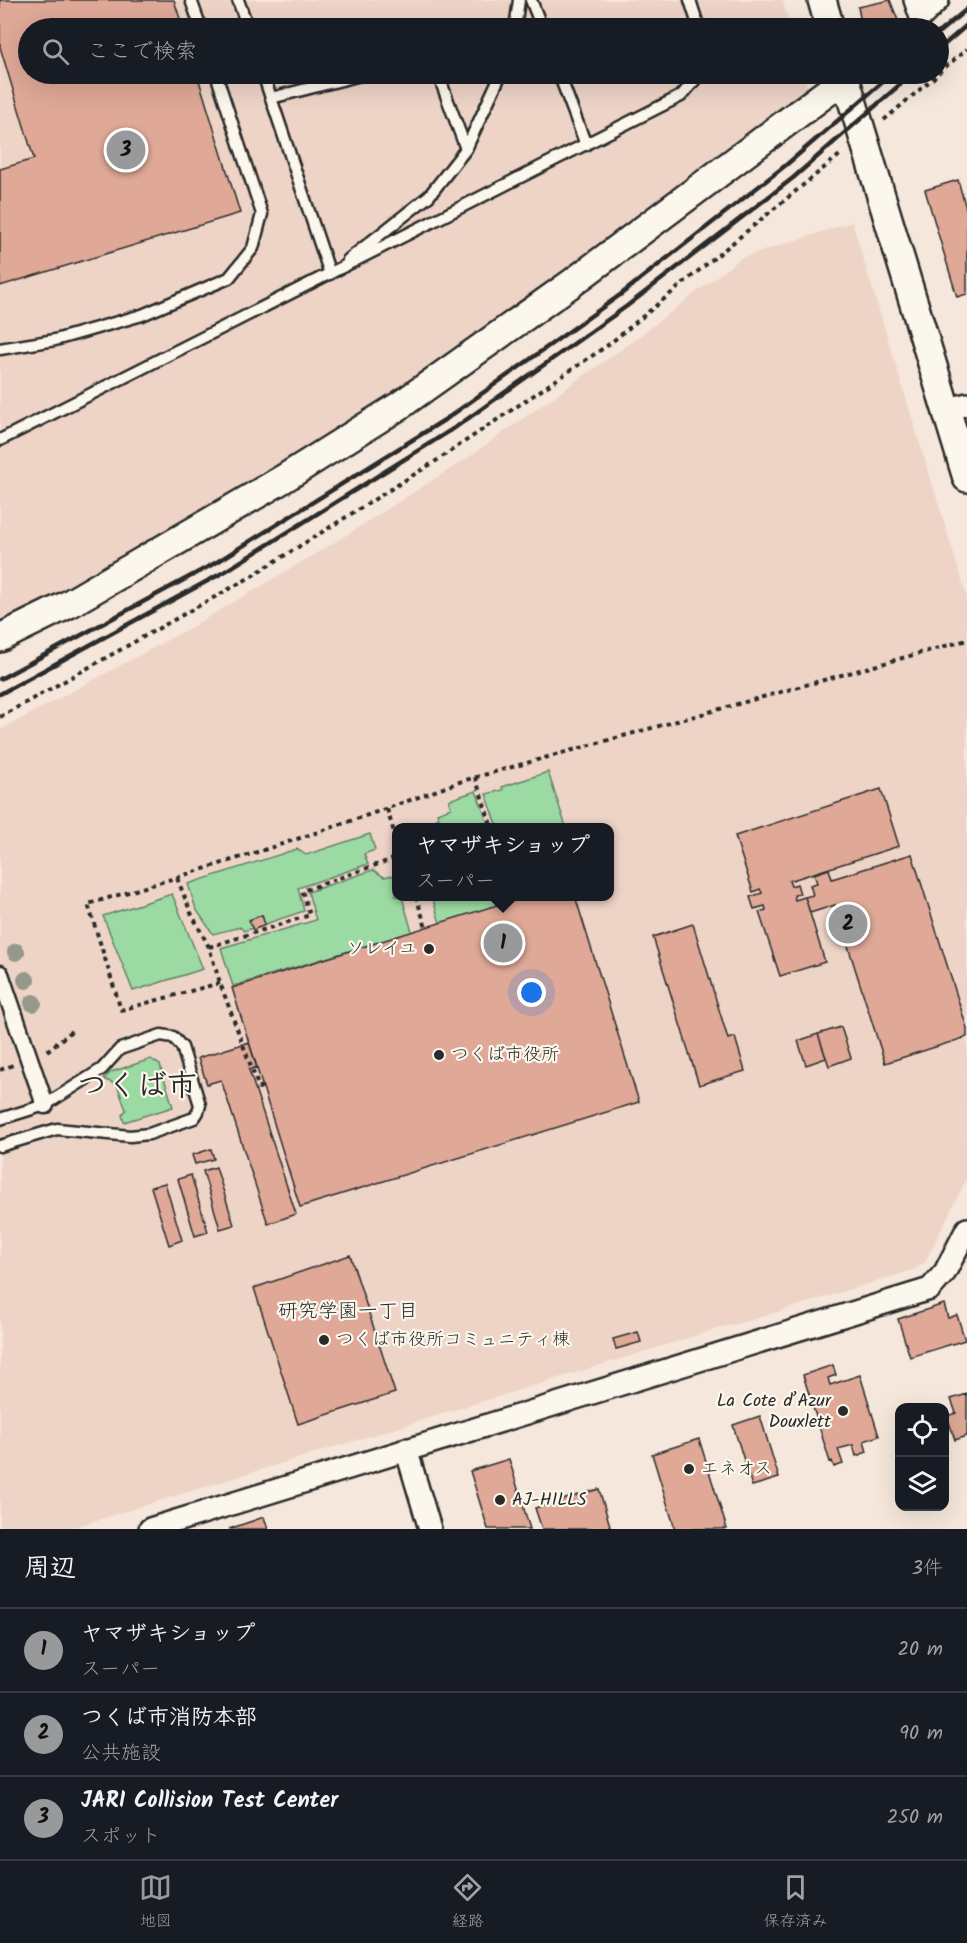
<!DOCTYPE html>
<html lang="ja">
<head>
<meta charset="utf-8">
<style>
  body { margin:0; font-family:Kalam,"Klee One",sans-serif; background:#20242c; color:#f1f3f6 }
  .controls { position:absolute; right:18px; bottom:18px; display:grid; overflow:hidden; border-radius:12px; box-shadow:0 6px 24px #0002 }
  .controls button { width:54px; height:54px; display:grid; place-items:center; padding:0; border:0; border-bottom:2px solid #363941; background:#171b24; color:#f1f3f6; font:30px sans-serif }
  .you { position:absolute; left:532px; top:993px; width:21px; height:21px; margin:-15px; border:4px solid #fff; border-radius:50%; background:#1a73e8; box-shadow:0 0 0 9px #1a73e833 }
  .badge { display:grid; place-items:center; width:39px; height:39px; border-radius:50%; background:#98999b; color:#111; font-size:20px; font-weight:700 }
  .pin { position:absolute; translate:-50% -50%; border:3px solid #fff; box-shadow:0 2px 6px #0006 }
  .popup { position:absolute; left:392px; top:823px; width:222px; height:78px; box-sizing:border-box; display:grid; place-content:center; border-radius:12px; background:#171b24; filter:drop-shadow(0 2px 4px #0005); font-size:20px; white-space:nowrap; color:#9ea1a6 }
  .popup b { font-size:22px; color:#f1f3f6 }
  .popup::after { content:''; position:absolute; left:50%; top:100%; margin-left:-12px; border:12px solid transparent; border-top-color:#171b24 }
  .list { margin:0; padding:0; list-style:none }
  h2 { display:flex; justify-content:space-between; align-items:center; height:78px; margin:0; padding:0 24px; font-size:26px }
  h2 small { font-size:20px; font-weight:400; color:#9ea1a6 }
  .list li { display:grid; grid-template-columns:39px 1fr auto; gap:18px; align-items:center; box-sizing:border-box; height:84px; padding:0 24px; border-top:2px solid #363941 }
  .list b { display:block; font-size:22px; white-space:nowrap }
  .list p { margin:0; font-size:20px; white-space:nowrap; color:#9ea1a6 }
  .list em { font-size:20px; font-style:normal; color:#9ea1a6 }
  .icon { flex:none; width:33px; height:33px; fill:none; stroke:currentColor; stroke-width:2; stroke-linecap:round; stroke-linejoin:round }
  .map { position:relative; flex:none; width:967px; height:1529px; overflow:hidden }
  .search { position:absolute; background:#171b24; box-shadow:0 6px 24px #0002; left:18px; right:18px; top:18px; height:66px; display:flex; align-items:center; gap:15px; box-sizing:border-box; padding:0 21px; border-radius:33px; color:#9ea1a6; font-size:22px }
  .sheet { height:330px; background:#171b24 }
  nav { display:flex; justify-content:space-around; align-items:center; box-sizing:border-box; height:84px; border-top:2px solid #363941; background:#171b24; font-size:16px; color:#9ea1a6 }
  nav a { display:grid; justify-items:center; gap:3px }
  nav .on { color:#98999b }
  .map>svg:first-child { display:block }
  .built { fill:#eed4c7; fill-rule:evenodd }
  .green { fill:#9cdaa3; stroke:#648267; stroke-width:1.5 }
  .building { fill:#dfa897; stroke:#2b2b2b; stroke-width:1.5 }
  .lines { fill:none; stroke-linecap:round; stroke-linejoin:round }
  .service-casing { stroke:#2b2b2b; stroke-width:15 }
  .pedestrian-casing { stroke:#2b2b2b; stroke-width:21 }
  .minor-casing { stroke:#2b2b2b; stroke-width:26 }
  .tertiary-casing { stroke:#2b2b2b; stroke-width:32 }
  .path { stroke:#2b2b2b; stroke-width:4; stroke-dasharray:4.5 4.5; stroke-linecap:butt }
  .service { stroke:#fbf7ec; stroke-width:10 }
  .pedestrian { stroke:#fbf7ec; stroke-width:16 }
  .minor { stroke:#fbf7ec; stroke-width:21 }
  .tertiary { stroke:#fbf7ec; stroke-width:27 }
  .rail { stroke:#2b2b2b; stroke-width:4.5 }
  .tree { fill:#95988b }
  .poi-dot { fill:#2b2b2b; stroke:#fbf7ec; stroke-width:2 }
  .labels { text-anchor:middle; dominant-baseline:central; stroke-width:4.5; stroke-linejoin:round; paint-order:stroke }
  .poi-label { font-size:18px; fill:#2b2b2b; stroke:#fbf7ec; text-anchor:start }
  .neighbourhood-label { font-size:20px; fill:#2b2b2b; stroke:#fbf7ec }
  .town-label { font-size:30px; font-weight:bold; fill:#2b2b2b; stroke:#fbf7ec }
</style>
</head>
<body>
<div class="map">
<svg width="967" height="1529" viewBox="0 0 967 1529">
  <rect width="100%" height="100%" fill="#f5e7db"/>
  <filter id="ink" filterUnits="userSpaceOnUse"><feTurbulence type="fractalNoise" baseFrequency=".0167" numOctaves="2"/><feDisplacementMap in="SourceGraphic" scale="12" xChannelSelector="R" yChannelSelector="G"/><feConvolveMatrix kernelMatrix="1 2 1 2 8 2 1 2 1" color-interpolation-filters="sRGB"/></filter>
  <g filter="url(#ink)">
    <path class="built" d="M 0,0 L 782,0 L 791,28 L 28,28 L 28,74 L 804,74 L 807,89 L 649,215 L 331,438 L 0,628 Z
      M 852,222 L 967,597 L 967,1178 L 925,1262 L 916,1269 L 752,1320 L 724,1327 L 68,1529 L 0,1529 L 0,730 L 188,629 L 337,541 L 466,459 L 633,341 L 741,258 ZM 396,828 L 610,828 L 610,896 L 396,896 Z"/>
    <path class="green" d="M 548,772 L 566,827 L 498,827 L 486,794 L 503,790 L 502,787 Z
      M 476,791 L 489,827 L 433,827 L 437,826 L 435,820 L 439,818 L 437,813 L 451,808 L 449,800 Z
      M 370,834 L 375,850 L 364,854 L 368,864 L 298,888 L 304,911 L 244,931 L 240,927 L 213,934 L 196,909 L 188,884 L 297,849 L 306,855 Z
      M 373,870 L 384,877 L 396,875 L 396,896 L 402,897 L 412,932 L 233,986 L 221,948 L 316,920 L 308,892 Z
      M 172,894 L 203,969 L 133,991 L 103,916 Z
      M 432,897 L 495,897 L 497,906 L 440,923 Z
      M 151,1059 L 160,1065 L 173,1107 L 124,1122 L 122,1115 L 126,1110 L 117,1085 L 104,1079 L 111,1072 Z"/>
    <path class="building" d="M 0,0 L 174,0 L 183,28 L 28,28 L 28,74 L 197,74 L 240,213 L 0,286 L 0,169 L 34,159 L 0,47 Z
      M 890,0 L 901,28 L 862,28 L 858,7 Z
      M 958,180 L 967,212 L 967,294 L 957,297 L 925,190 Z
      M 881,789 L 899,846 L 789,881 L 791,886 L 797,884 L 800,894 L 794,895 L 795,900 L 805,897 L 825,962 L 780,976 L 759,912 L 766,910 L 765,906 L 754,909 L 750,897 L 762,893 L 760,889 L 753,892 L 735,836 Z
      M 912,854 L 967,1028 L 967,1037 L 885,1063 L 835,905 L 810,913 L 805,897 L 813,895 L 810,885 L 817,883 L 814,874 L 829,869 L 832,879 Z
      M 526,896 L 575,896 L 639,1102 L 300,1207 L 232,988 Z
      M 262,915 L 265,925 L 253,930 L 249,920 Z
      M 693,924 L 728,1039 L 735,1037 L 745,1071 L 699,1085 L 653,937 Z
      M 841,1027 L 851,1058 L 829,1066 L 818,1034 Z
      M 818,1034 L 826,1058 L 806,1065 L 798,1041 Z
      M 249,1042 L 257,1067 L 249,1070 L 296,1214 L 268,1224 L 221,1080 L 207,1084 L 198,1058 Z
      M 211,1149 L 214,1159 L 195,1164 L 192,1155 Z
      M 216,1167 L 234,1225 L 220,1229 L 203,1171 Z
      M 191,1175 L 208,1232 L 195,1236 L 178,1179 Z
      M 165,1183 L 182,1240 L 169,1245 L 151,1187 Z
      M 350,1255 L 395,1393 L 298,1424 L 254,1288 Z
      M 944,1304 L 948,1318 L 957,1315 L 965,1340 L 910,1357 L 898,1319 Z
      M 638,1332 L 641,1342 L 616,1349 L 613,1339 Z
      M 833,1365 L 836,1375 L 828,1378 L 830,1385 L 860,1375 L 879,1436 L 864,1441 L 867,1452 L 856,1456 L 853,1445 L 838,1449 L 843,1464 L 834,1467 L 832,1461 L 830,1462 L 803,1375 Z
      M 967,1394 L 967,1436 L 955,1440 L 947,1416 L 956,1413 L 951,1399 Z
      M 760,1416 L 779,1478 L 752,1486 L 733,1425 Z
      M 699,1439 L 727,1529 L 675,1529 L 652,1454 Z
      M 509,1459 L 530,1529 L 488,1529 L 470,1471 Z
      M 599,1489 L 611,1529 L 542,1529 L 535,1508 Z
      M 264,1517 L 268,1529 L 229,1529 Z"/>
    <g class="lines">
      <g class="service-casing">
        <path id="service" d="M 191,0 L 201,28
          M 238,0 L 248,28
          M 531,0 L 542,28
          M 690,0 L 699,28
          M 515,28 L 519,0
          M 263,74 L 330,274 L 333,271
          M 438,74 L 466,149
          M 559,74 L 586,145
          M 271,98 L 365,74
          M 348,260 L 429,196 L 466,149 L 501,74
          M 0,349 L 55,340 L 142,315 L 229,278 L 253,248 L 262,214 L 216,74
          M 0,440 L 681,96 L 700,74
          M 0,1119 L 45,1105 L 102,1069 L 120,1049 L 161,1035 L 173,1037 L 182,1047 L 200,1105 L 198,1112 L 194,1118 L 149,1134 L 130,1136 L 57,1129 L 0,1146"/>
      </g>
      <g class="pedestrian-casing">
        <path id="pedestrian" d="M 0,974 L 45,1105"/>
      </g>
      <g class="minor-casing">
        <path id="minor" d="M 915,0 L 921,17 L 938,0
          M 946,410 L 967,404
          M 406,1449 L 430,1529
          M 150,1529 L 930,1289 L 945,1272 L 967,1229"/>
      </g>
      <g class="tertiary-casing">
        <path id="tertiary" d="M 822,0 L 830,28
          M 844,74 L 967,478
          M 0,638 L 69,604 L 283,479 L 399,406 L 572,283 L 846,78"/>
      </g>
      <path class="path" d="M 938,73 L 967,49
        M 884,120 L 938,74
        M 0,717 L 247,579 L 439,459 L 608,345 L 841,154
        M 475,777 L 492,828
        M 387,809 L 396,839
        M 177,878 L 191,913 L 209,947 L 220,983 L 259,1088 L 262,1086
        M 416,896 L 426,928
        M 209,947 L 310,915 L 302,891 L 396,858
        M 220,983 L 121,1010 L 88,904 C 214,867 339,827 462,781 L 967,640
        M 47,1051 L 74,1029
        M 0,1070 L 13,1065"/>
      <use href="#service" class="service"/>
      <use href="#pedestrian" class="pedestrian"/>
      <use href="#minor" class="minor"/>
      <use href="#tertiary" class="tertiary"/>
      <path class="rail" d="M 938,33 L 967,9
        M 938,50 L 967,25
        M 0,679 L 217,562 L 449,417 L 620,295 L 786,165 L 892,74
        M 0,694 L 224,572 L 456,427 L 627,306 L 793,178 L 912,74"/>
    </g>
    <g class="tree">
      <circle cx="16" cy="952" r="9"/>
      <circle cx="26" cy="980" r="9"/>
      <circle cx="33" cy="1003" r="9"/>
    </g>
  </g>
  <g class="poi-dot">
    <circle cx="429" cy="949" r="6"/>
    <circle cx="439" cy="1055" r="6"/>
    <circle cx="324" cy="1340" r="6"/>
    <circle cx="843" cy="1411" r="6"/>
    <circle cx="689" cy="1469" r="6"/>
    <circle cx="500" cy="1500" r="6"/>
  </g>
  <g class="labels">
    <g class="poi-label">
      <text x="417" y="949" text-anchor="end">ソレイユ</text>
      <text x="451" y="1055">つくば市役所</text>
      <text x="336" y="1340">つくば市役所コミュニティ棟</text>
      <text x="831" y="1401" text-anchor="end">La Cote d’Azur<tspan x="831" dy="21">Douxlett</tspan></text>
      <text x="701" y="1469">エネオス</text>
      <text x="512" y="1500">AJ-HILLS</text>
    </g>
    <g class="neighbourhood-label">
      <text x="348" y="1312">研究学園一丁目</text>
    </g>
    <g class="town-label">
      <text x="137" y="1087">つくば市</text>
    </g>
  </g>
</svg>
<div class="controls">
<button><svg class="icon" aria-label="locate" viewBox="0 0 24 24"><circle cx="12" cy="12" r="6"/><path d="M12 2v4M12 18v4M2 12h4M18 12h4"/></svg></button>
<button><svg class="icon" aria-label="layers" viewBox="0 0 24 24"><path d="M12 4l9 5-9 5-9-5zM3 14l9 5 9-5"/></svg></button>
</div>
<div class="you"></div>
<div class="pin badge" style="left:503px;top:943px">1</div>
<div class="popup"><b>ヤマザキショップ</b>スーパー</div>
<div class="pin badge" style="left:848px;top:924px">2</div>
<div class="pin badge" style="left:126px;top:150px">3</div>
<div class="search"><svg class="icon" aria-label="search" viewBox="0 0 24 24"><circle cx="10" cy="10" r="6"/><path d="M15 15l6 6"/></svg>ここで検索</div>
</div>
<section class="sheet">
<h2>周辺<small>3件</small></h2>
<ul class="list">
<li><span class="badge">1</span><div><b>ヤマザキショップ</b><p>スーパー</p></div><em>20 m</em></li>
<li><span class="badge">2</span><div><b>つくば市消防本部</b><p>公共施設</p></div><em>90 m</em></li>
<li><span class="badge">3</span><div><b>JARI Collision Test Center</b><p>スポット</p></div><em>250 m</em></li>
</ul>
</section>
<nav>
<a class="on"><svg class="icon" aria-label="map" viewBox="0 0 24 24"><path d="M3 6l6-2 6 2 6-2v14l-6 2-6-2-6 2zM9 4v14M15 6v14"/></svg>地図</a>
<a><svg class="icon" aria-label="directions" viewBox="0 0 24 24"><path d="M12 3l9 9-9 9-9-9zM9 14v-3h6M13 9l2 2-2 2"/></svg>経路</a>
<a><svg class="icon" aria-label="saved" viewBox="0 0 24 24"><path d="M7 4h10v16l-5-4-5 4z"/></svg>保存済み</a>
</nav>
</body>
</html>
